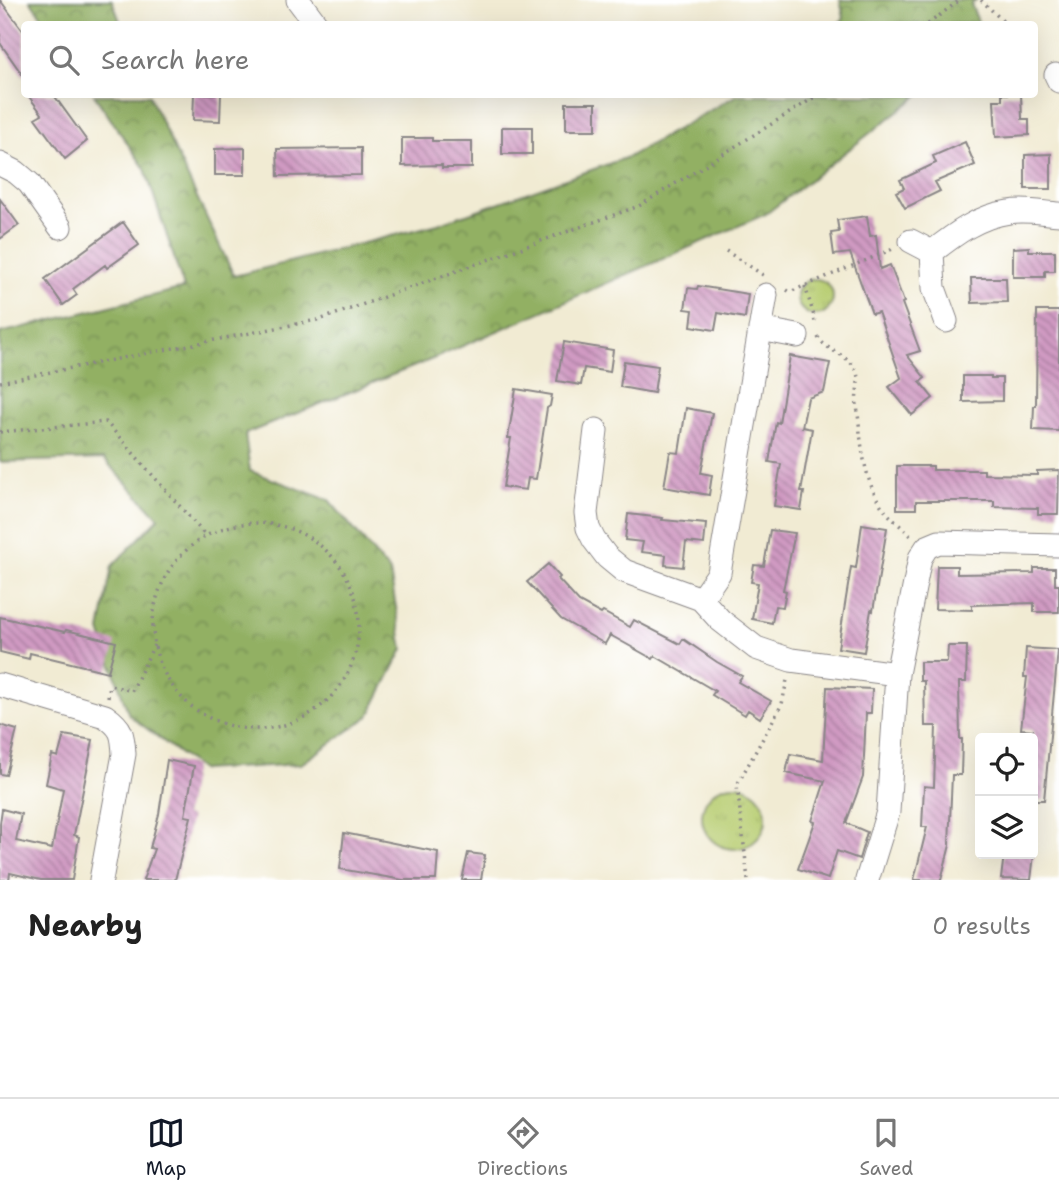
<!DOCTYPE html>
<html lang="en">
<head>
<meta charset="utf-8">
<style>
  body { margin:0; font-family:"Shantell Sans",sans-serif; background:#f6f6f6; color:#222 }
  .controls { position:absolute; right:21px; bottom:21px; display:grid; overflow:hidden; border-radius:7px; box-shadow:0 7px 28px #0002 }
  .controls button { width:63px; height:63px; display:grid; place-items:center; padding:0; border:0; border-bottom:2px solid #e0e0e0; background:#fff; color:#222; font:35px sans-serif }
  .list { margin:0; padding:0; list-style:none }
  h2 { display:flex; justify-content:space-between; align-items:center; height:91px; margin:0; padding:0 28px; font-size:30px }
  h2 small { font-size:23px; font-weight:400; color:#767676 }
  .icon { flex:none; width:38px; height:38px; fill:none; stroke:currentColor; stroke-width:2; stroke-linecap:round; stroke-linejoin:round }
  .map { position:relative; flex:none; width:1059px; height:880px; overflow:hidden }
  .search { position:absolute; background:#fff; box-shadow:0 7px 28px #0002; left:21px; right:21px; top:21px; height:77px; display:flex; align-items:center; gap:18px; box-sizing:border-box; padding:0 24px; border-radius:7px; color:#767676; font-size:26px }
  .sheet { height:217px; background:#fff }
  nav { display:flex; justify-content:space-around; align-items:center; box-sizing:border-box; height:98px; border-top:2px solid #e0e0e0; background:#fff; font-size:19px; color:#767676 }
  nav a { display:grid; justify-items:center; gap:4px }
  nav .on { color:#111827 }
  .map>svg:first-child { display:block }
  .grass { fill:url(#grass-tufts); stroke:#6d7856; stroke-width:2 }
  .forest { fill:url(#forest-crowns); stroke:#5a6950; stroke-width:2 }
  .building { fill:url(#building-back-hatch) }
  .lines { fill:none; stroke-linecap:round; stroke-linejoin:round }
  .street-casing { stroke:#8a8687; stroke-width:25 }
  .path { stroke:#8a8687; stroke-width:3.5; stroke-dasharray:2 5; stroke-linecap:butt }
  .street { stroke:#fff; stroke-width:23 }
</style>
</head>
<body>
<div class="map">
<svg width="1059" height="880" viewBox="0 0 1059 880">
  <defs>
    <pattern id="grass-tufts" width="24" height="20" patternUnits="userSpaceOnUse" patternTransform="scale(1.75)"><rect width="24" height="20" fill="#b8cd72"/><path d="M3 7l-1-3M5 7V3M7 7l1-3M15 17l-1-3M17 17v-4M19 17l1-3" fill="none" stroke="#9eb064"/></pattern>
    <pattern id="forest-crowns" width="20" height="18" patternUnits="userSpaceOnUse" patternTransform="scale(1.75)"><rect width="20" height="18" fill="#92b064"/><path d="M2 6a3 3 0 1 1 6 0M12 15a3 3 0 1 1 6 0" fill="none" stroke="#778f54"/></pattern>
    <pattern id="building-back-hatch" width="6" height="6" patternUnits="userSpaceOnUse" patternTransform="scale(1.75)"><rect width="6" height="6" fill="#d09ac2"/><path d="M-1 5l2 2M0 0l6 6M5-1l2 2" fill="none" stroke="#a87d9f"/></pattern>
  </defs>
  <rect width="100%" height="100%" fill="#fff"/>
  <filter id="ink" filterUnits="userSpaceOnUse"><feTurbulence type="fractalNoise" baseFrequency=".0143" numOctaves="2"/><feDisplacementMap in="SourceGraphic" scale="14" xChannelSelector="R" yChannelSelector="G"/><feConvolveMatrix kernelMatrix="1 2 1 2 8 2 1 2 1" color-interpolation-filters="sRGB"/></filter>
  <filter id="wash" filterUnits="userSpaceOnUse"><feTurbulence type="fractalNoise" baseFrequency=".00686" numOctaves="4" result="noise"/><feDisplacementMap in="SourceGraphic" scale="28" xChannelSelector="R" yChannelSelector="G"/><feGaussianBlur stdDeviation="1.57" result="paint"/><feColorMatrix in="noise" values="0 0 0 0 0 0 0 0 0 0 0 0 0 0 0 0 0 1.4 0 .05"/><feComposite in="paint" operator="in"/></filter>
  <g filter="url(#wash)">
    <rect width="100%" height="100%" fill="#f1ebd3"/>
    <path class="grass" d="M797 297a18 18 0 1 1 36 0a18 18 0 1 1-36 0Z
      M702 817a32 32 0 1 1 64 0a32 32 0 1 1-64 0Z"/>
    <path class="forest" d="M 30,0 L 112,0 L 121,24 L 47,24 Z
      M 840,0 L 976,0 L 971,4 L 979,24 L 838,24 L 844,18 Z
      M 94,95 L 149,95 L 234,276 L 438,224 L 628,157 L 737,95 L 919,95 L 766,214 L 435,358 L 245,434 L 250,471 L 329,500 L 390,572 L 403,649 L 369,716 L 301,764 L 201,770 L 129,715 L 100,631 L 112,566 L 159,518 L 104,459 L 0,462 L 0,333 L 184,288 L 145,169 Z"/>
    <g id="blocks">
      <path class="building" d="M 0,0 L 24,32 L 24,77 L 0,43 Z
        M 27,94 L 53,94 L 87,141 L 65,159 L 35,118 L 42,114 Z
        M 194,94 L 221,94 L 220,121 L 193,120 Z
        M 1002,94 L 1021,94 L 1022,119 L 1029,119 L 1029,135 L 996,137 L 994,100 L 1002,100 Z
        M 566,103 L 596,103 L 596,130 L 566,130 Z
        M 502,127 L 532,127 L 532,154 L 502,154 Z
        M 402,138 L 432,138 L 432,141 L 472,141 L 472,168 L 442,168 L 442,165 L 402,166 Z
        M 965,142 L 975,165 L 935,182 L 940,191 L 905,208 L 896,192 L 904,188 L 900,180 L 936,163 L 933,156 Z
        M 245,148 L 245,175 L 215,175 L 215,149 Z
        M 361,148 L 361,175 L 278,176 L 277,149 Z
        M 1051,154 L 1051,189 L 1025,189 L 1025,155 Z
        M 0,199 L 19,225 L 0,239 Z
        M 867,216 L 870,236 L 876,235 L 880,269 L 890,265 L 904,302 L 902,303 L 920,351 L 907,355 L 925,378 L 920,382 L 933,398 L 912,415 L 889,387 L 901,378 L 878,312 L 872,314 L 850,253 L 834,255 L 831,233 L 839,232 L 837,220 Z
        M 123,222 L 139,245 L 107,268 L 105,265 L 73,289 L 77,295 L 63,305 L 45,279 Z
        M 1029,247 L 1029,251 L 1055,251 L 1055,271 L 1045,271 L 1045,277 L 1013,277 L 1013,248 Z
        M 971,278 L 1006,278 L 1007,302 L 972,303 Z
        M 698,286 L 748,294 L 745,318 L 718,313 L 715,330 L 691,326 L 693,310 L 685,309 L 688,288 L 697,289 Z
        M 1037,311 L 1059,311 L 1059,431 L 1033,430 L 1034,406 L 1036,406 Z
        M 564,342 L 613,350 L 610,372 L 584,368 L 581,385 L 557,381 Z
        M 790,356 L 830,363 L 824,392 L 808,398 L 802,427 L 812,429 L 801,492 L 804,492 L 801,510 L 774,506 L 781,464 L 769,462 L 776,422 L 779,423 Z
        M 624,361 L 658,366 L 654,393 L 620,387 Z
        M 963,376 L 991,376 L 991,378 L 1002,378 L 1002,401 L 963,402 Z
        M 516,389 L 552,395 L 550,406 L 547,408 L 536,479 L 528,478 L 526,490 L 503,487 L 511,438 L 508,438 Z
        M 686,408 L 712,413 L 701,473 L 712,475 L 709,495 L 664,487 L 670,452 L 679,453 Z
        M 897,466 L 933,466 L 933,470 L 984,470 L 984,474 L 1037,475 L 1037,471 L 1059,470 L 1058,514 L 1038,514 L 1038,508 L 994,507 L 994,501 L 916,501 L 916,509 L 897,509 Z
        M 628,514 L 663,518 L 662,520 L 706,524 L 704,544 L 686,542 L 683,567 L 665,565 L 666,555 L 641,552 L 643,542 L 625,540 Z
        M 862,524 L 887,528 L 873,611 L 871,610 L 864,652 L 838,648 L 851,567 L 856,568 Z
        M 770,530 L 795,533 L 783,590 L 786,591 L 783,607 L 775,606 L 772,623 L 752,619 L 758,583 L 751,582 L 754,565 L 764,566 Z
        M 548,564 L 560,577 L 558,579 L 579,602 L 601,614 L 603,612 L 630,627 L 634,620 L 680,644 L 683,639 L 717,662 L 742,676 L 738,682 L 771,701 L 760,718 L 748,710 L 745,715 L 730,706 L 712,695 L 715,691 L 655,656 L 653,659 L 610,635 L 605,644 L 561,619 L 527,582 Z
        M 937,566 L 957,566 L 957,574 L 1034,573 L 1034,568 L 1055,568 L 1055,585 L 1059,585 L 1059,612 L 1034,612 L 1034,603 L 972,605 L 972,610 L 935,609 Z
        M 0,617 L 65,632 L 66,630 L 116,642 L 108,672 L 30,653 L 29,659 L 0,652 Z
        M 948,646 L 967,646 L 966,682 L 959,682 L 960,739 L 962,739 L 961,775 L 952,775 L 949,844 L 950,845 L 941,880 L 914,880 L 927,827 L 922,827 L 924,786 L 934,787 L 936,726 L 925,726 L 924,681 L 920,681 L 920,662 L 947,662 Z
        M 1026,648 L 1058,650 L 1044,800 L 1033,800 L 1033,730 L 1021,729 L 1027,677 L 1024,677 Z
        M 827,687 L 872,689 L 871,713 L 866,713 L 863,777 L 846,823 L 867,832 L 859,859 L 837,851 L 828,879 L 798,869 L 815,822 L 812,821 L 825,781 L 786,773 L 790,754 L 823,760 Z
        M 0,725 L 17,730 L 6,775 L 0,774 Z
        M 64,735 L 93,740 L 74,835 L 79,837 L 72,880 L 41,880 L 10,873 L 9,880 L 0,880 L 0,823 L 2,809 L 21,814 L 16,841 L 52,849 L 63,789 L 46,784 L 52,755 L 58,757 Z
        M 167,760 L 194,766 L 185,816 L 191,817 L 175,880 L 143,880 L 154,849 L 150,848 L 159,814 Z
        M 344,833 L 438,852 L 436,880 L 403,880 L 340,869 Z
        M 468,853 L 485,855 L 481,880 L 462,880 Z
        M 1004,854 L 1034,854 L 1031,880 L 1001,879 Z"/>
    </g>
  </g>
  <g filter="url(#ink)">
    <use href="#blocks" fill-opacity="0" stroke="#8a8687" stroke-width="2"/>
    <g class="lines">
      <g class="street-casing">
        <path id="street" d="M 298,0 L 316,24
          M 1056,75 L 1059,81
          M 0,164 L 16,172 L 29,183 L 60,227
          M 911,241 L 932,252
          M 946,321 L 934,288 L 932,252 C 955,234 979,216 1009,212 C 1026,209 1043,213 1059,214
          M 760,329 L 797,336
          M 596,430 L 586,513 L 588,528 L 594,540 L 607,557 L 624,571 L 701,599 L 720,620 L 756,648 L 791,660 L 897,674
          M 701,599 L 719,573 L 766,295
          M 0,685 L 105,716 C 122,728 123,734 124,754 L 101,880
          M 867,880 L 888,812 L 897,674 L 920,558 L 927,547 L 939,542 L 1059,545"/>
      </g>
      <path class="path" d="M 981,0 L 1006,24
        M 928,24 L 960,0
        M 726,251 L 763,275
        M 805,286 L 814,316 L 815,323
        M 787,290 L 790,292 L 893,249
        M 818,337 C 826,352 851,354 857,373 C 860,382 855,395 857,405 C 861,438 862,476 881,505 C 888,516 901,526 911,536
        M 0,382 L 322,319 L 639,206 L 820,94
        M 0,432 L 106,422 L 205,535
        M153 626a103 103 0 1 1 206 0a103 103 0 1 1-206 0Z
        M 108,697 L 110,685 L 132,691 L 154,645
        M 748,880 L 737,785 L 782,704 L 787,680"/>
      <use href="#street" class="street"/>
    </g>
  </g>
</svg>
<div class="controls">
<button><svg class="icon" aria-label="locate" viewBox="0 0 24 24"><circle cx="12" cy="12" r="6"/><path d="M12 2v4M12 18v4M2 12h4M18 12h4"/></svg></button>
<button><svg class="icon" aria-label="layers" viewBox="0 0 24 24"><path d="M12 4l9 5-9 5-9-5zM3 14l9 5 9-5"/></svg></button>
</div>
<div class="search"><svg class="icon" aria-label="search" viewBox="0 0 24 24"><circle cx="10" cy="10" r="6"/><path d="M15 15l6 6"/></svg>Search here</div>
</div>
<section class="sheet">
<h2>Nearby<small>0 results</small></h2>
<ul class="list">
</ul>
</section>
<nav>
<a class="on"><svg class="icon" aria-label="map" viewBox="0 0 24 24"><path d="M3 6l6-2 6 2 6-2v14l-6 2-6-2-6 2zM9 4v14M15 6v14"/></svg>Map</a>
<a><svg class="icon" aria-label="directions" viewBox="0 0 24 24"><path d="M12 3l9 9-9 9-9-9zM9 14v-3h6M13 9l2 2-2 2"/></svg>Directions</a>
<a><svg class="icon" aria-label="saved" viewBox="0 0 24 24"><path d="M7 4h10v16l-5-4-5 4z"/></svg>Saved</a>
</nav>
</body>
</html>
